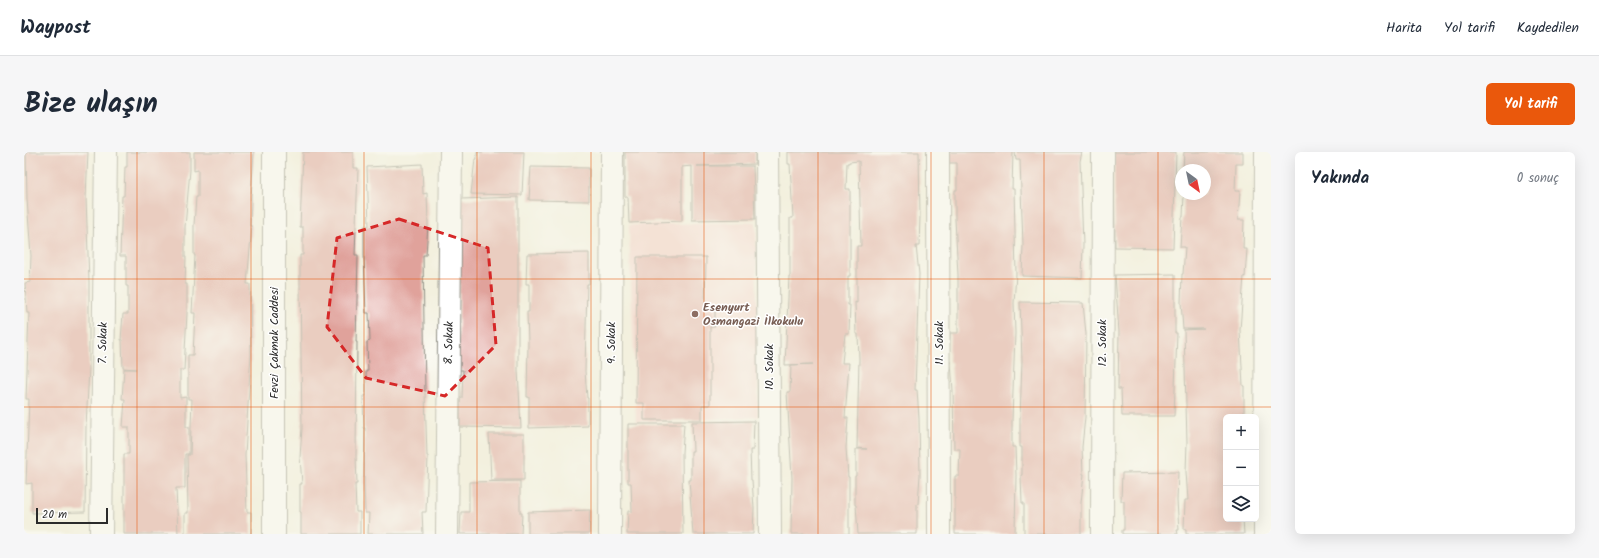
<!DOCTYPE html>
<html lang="tr">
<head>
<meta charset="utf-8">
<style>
  body { margin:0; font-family:Kalam,sans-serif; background:#f6f6f7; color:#1f2937 }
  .controls { position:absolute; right:12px; bottom:12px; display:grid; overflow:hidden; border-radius:6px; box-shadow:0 4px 16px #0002 }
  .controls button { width:36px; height:36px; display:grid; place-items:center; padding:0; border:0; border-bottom:1px solid #e0e1e3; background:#fff; color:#1f2937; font:20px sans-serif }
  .compass { position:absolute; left:1151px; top:12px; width:36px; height:36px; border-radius:50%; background:#fff; box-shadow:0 4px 16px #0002; rotate:147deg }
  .scale { position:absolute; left:12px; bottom:10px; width:72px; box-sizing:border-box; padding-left:4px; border:2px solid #2b2b2b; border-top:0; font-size:11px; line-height:14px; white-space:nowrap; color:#2b2b2b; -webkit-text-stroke:3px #fff; paint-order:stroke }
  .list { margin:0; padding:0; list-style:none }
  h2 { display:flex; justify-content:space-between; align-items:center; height:52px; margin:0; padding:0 16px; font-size:17px }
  h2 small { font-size:13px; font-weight:400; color:#747a83 }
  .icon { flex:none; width:22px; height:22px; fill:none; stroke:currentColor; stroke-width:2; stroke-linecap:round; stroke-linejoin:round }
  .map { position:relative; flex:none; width:1247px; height:382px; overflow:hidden; border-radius:6px }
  header { display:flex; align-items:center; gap:24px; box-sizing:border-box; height:56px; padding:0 20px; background:#fff; border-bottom:1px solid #e0e1e3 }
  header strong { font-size:19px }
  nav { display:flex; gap:22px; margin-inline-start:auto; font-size:14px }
  .intro { display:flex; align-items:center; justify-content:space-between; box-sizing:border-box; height:96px; padding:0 24px }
  h1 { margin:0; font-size:28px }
  .button { padding:10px 18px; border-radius:6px; background:#ea580c; color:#fff; font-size:14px; font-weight:700 }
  main { display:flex; gap:24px; padding:0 24px }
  aside { flex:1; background:#fff; border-radius:6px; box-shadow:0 4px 16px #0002 }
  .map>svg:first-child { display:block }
  .built { fill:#f7d0cb }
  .building { fill:#e0a29b }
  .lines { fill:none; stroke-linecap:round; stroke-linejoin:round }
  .minor-casing { stroke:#8f8e84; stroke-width:24 }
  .minor { stroke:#fff; stroke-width:22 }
  .marked { fill:none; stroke:#d62828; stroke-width:3; stroke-dasharray:8 5; stroke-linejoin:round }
  .grid { fill:none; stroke:#e8590c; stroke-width:1; stroke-opacity:0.55 }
  .education-dot { fill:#8d6e63; stroke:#fff; stroke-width:1.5 }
  .labels { text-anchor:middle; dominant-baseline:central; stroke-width:3; stroke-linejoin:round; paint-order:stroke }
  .education-label { font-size:12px; font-weight:bold; fill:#785e54; stroke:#fff; text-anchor:start }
  .street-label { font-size:12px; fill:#2b2b2b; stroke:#fff }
</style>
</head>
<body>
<header>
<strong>Waypost</strong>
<nav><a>Harita</a><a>Yol tarifi</a><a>Kaydedilen</a></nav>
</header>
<div class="intro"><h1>Bize ulaşın</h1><a class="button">Yol tarifi</a></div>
<main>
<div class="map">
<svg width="1247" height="382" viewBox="0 0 1247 382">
  <rect width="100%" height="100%" fill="#fff"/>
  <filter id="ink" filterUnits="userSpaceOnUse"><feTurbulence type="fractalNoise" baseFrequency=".025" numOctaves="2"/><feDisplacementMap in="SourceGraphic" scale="8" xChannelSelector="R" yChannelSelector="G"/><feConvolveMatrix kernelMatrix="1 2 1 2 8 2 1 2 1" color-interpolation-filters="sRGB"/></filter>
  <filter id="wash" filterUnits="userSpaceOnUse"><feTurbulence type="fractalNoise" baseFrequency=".012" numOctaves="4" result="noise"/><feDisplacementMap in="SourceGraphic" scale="16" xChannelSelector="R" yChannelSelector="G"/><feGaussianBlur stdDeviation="0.9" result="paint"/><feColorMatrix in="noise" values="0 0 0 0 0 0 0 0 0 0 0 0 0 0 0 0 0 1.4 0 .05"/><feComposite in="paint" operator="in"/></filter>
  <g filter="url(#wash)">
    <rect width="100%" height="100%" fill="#f3f0de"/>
    <path class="built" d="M 732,70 L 734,265 L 612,270 L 605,73 Z"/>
    <g id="blocks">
      <path class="building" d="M 2,0 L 64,0 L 62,46 L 65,130 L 65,217 L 62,274 L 61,360 L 8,361 L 8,331 L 2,332 L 5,247 L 2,247 L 5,161 L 3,161 L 1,131 L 6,130 L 7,104 L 3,47 Z
        M 103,0 L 166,0 L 166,18 L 161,75 L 161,105 L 162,105 L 161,132 L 163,132 L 163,161 L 160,218 L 156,218 L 156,246 L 162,245 L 162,275 L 165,275 L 165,302 L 161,302 L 161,336 L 152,336 L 154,382 L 100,382 L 100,302 L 105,302 L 105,275 L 99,275 L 101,247 L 98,247 L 100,217 L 112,217 L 99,216 L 98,188 L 97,188 L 99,162 L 104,162 L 104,134 L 102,134 L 102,104 L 96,104 L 98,44 L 100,44 L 101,15 L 103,15 Z
        M 170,0 L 230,0 L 227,46 L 226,74 L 228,74 L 223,132 L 226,132 L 227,202 L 221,303 L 223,360 L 227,360 L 227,382 L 161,382 L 161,361 L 164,361 L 163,303 L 166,303 L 168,247 L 164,247 L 164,203 L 169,203 L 171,161 L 168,161 L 171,103 L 170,103 L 170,73 L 172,45 L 174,45 L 174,18 L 170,19 Z
        M 279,0 L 329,0 L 329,16 L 334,16 L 331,103 L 334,103 L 332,190 L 333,190 L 332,304 L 333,332 L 331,332 L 332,360 L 336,360 L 336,382 L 277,382 L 277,360 L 276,360 L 276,332 L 278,332 L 276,305 L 278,276 L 276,133 L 276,103 L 279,103 L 279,75 L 276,75 Z
        M 453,0 L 500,0 L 498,43 L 447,42 L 451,7 L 453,7 Z
        M 601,0 L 731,0 L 731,12 L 673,14 L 729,14 L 731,67 L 668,68 L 668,14 L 658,15 L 658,69 L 605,71 L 604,45 L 601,45 Z
        M 764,0 L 895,0 L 896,65 L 895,94 L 892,94 L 895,122 L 891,238 L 893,238 L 895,266 L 896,323 L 894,352 L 893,352 L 893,382 L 834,382 L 832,353 L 831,353 L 831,324 L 832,324 L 832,297 L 843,297 L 833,296 L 835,207 L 834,182 L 832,182 L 831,150 L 833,151 L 833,94 L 837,94 L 835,9 L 825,10 L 825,11 L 823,11 L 822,37 L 826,37 L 826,124 L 824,124 L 824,153 L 826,153 L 825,182 L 821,182 L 818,211 L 825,211 L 821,266 L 824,266 L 822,296 L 824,325 L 825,325 L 825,382 L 767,382 L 768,326 L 763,240 L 766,240 L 767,213 L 789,212 L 761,213 L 765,124 L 766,124 L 766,66 L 769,66 L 766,12 L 764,12 Z
        M 922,0 L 989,0 L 988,37 L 990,37 L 992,122 L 990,151 L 991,181 L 988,268 L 988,295 L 991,295 L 992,323 L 991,382 L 931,382 L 931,324 L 935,324 L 936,297 L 930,297 L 929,239 L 927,210 L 925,210 L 926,181 L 934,181 L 934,123 L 931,67 L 931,38 L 933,38 L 933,11 L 922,11 Z
        M 991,0 L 1058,0 L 1056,9 L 1059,93 L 1058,126 L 998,124 L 999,93 L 997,37 L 996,8 L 992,8 Z
        M 1090,0 L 1152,0 L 1149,96 L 1091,95 Z
        M 1160,0 L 1219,0 L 1219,12 L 1212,12 L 1211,39 L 1216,39 L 1214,68 L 1220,68 L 1219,97 L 1223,97 L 1221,125 L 1220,124 L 1216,178 L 1219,234 L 1220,234 L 1220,263 L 1219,265 L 1202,265 L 1202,367 L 1219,367 L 1220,382 L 1162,382 L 1162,377 L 1160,377 L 1161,348 L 1164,348 L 1162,320 L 1163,290 L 1160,178 L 1180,177 L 1159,177 L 1157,150 L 1158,122 L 1159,122 L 1161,95 L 1156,95 L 1158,65 L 1159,65 L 1160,42 L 1181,42 L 1181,18 L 1159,18 Z
        M 398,12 L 399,42 L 403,41 L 404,72 L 402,103 L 399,103 L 401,242 L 403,304 L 404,304 L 402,360 L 398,360 L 399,382 L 344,382 L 345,361 L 341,361 L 340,332 L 341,276 L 340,276 L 339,244 L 342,244 L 342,219 L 344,219 L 343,190 L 346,189 L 345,161 L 342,161 L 340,104 L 340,74 L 345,74 L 343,15 Z
        M 507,15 L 565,16 L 565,49 L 505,48 Z
        M 494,45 L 494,218 L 497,276 L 436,275 L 436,246 L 438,246 L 439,218 L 434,218 L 437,47 Z
        M 565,101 L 565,132 L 563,132 L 561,219 L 563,246 L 564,246 L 564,274 L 505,276 L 505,245 L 503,245 L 504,190 L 503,160 L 505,160 L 505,132 L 502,132 L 503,102 Z
        M 613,105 L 682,105 L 681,157 L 691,157 L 691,175 L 686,175 L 686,253 L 678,253 L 678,268 L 620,268 L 620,251 L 612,251 Z
        M 1151,122 L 1151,181 L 1153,181 L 1150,264 L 1098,264 L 1097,237 L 1094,237 L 1095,180 L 1091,123 Z
        M 996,150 L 1059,151 L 1062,182 L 1061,265 L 1058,295 L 1059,322 L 1060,322 L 1057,351 L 1057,382 L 1000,382 L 1000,351 L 998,351 L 997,323 L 998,323 L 998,295 L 996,295 L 996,267 L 998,209 Z
        M 730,269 L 729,298 L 726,298 L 727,328 L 728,328 L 730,356 L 729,382 L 669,382 L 665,328 L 667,328 L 667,299 L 669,299 L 668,270 Z
        M 604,272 L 660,272 L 658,300 L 659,382 L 603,382 L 604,359 L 608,359 L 607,331 L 604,331 Z
        M 465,282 L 500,282 L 500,328 L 467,328 Z
        M 1154,320 L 1153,349 L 1155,378 L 1153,378 L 1154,382 L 1098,382 L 1098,378 L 1100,378 L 1100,349 L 1097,349 L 1098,321 Z
        M 496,329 L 496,361 L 498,361 L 497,382 L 436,382 L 437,360 L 445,360 L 445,330 Z
        M 566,358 L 565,382 L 504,382 L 504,360 Z"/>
    </g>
  </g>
  <g filter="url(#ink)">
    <use href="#blocks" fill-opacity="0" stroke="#8f8e84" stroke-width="1"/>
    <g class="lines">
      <g class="minor-casing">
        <path id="minor" d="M 250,0 L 250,382
          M 743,0 L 746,382
          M 914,0 L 915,382
          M 77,382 L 82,0
          M 423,382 L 427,0
          M 586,382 L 588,0
          M 1078,382 L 1079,0
          M 1241,382 L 1242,0"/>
      </g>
      <use href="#minor" class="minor"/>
    </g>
  </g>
  <path d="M0 0H1247V382H0ZM 375,67 L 464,96 L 472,193 L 421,244 L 342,226 L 303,175 L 313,86 Z" fill="#f3f0de" fill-opacity=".55" fill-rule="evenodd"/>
  <path class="marked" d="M 375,67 L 464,96 L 472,193 L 421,244 L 342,226 L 303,175 L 313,86 Z"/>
  <path class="grid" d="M 113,0 L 113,382M 227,0 L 227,382M 340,0 L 340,382M 453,0 L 453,382M 567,0 L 567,382M 680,0 L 680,382M 794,0 L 794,382M 907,0 L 907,382M 1020,0 L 1020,382M 1134,0 L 1134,382M 0,127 L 1247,127M 0,255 L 1247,255"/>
  <circle class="education-dot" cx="671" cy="162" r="4"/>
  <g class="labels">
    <g class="education-label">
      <text x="679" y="155">Esenyurt<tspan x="679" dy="14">Osmangazi İlkokulu</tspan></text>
    </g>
    <g class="street-label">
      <text transform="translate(79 191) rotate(-89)">7. Sokak</text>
      <text transform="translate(250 191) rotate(-90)">Fevzi Çakmak Caddesi</text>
      <text transform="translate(425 191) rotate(-89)">8. Sokak</text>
      <text transform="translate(587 191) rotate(-90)">9. Sokak</text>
      <text transform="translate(915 191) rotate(-90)">11. Sokak</text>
      <text transform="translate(1078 191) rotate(-90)">12. Sokak</text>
      <text transform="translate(745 215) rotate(-90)">10. Sokak</text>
    </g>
  </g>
</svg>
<div class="controls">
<button>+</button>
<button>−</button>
<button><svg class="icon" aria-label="layers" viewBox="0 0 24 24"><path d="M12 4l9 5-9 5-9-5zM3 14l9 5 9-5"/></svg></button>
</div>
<svg class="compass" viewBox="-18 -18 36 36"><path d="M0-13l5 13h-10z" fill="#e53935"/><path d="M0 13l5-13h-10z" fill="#747a83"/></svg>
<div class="scale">20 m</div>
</div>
<aside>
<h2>Yakında<small>0 sonuç</small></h2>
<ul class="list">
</ul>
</aside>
</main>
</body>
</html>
